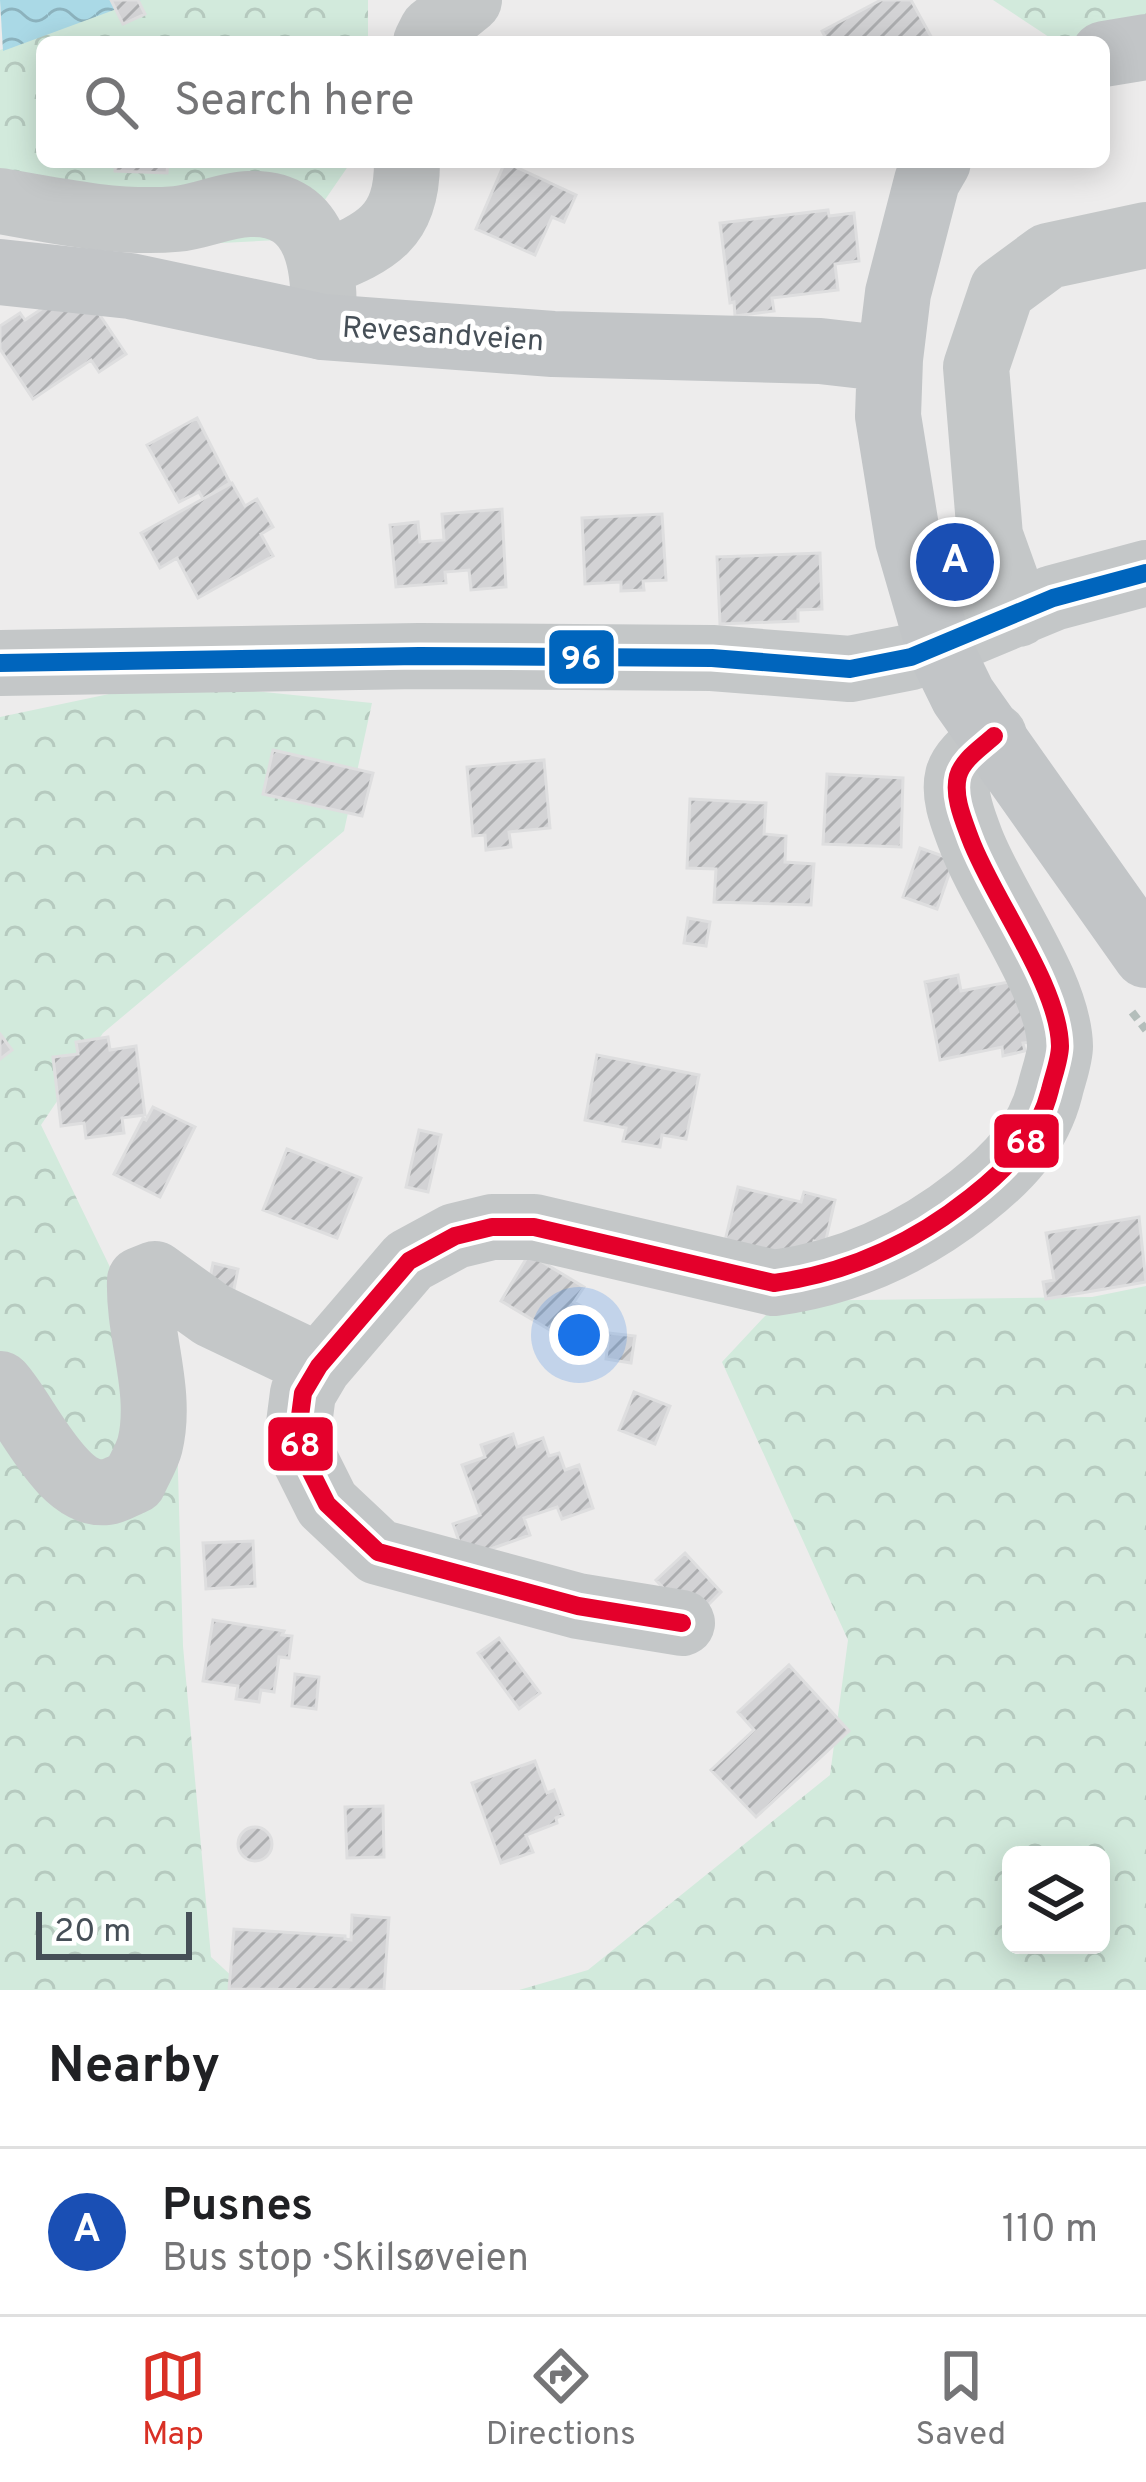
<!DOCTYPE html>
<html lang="en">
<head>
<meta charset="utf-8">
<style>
  body { margin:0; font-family:Overpass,sans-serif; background:#f6f6f6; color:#202124 }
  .controls { position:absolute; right:36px; bottom:36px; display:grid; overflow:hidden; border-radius:18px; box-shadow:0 6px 30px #0003 }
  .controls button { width:108px; height:108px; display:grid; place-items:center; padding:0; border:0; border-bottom:3px solid #e0e0e0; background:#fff; color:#202124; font:60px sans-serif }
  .scale { position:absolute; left:36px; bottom:30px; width:156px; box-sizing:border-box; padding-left:12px; border:6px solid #464f57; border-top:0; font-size:33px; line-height:42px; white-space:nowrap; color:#464f57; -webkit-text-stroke:9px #fff; paint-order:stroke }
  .you { position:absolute; left:579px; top:1335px; width:42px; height:42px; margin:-30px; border:9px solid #fff; border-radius:50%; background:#1a73e8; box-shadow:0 0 0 18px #1a73e833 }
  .badge { display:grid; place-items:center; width:78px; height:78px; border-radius:50%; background:#d93025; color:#fff; font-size:39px; font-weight:700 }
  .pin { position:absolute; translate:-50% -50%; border:6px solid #fff; box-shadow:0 3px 12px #0006 }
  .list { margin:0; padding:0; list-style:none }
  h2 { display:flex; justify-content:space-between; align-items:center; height:156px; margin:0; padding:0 48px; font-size:51px }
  h2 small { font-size:39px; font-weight:400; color:#757577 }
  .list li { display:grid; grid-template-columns:78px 1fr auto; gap:36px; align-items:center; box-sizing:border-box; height:168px; padding:0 48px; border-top:3px solid #e0e0e0 }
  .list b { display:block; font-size:45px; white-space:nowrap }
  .list p { margin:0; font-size:39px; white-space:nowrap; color:#757577 }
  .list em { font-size:39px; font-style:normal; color:#757577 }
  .icon { flex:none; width:66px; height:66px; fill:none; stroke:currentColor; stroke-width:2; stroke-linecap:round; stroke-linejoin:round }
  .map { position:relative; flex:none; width:1146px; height:1990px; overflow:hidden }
  .search { position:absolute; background:#fff; box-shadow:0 6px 30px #0003; left:36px; right:36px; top:36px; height:132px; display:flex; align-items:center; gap:30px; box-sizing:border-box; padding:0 42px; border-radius:18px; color:#757577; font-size:45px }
  .sheet { height:324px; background:#fff }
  nav { display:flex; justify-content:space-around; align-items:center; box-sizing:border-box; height:168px; border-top:3px solid #e0e0e0; background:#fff; font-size:33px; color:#757577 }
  nav a { display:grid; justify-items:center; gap:6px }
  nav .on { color:#d93025 }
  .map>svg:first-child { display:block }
  .forest { fill:url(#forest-crowns); fill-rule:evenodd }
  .water { fill:url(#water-waves) }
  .building { fill:url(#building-hatch); stroke:#dededf; stroke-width:3 }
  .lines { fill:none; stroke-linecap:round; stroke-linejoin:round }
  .path { stroke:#b4bebb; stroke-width:8; stroke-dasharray:9 6; stroke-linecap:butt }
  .minor { stroke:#c4c7c8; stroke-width:66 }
  .major { stroke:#c2c5c7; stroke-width:66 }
  .bus-1-casing { stroke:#fff; stroke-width:27 }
  .bus-2-casing { stroke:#fff; stroke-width:27 }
  .bus-1 { stroke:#e4002b; stroke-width:18 }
  .bus-2 { stroke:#0065bd; stroke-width:18 }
  .labels { text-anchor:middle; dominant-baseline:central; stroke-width:10; stroke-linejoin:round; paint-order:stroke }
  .street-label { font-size:30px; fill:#464f57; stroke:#fff }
  .line-badge { stroke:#fff; stroke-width:4.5 }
  .badge-label { font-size:33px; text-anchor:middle; font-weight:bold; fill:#fff }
</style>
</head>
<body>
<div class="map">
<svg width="1146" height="1990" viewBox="0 0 1146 1990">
  <defs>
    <pattern id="forest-crowns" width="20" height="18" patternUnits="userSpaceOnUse" patternTransform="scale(3)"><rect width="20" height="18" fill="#d2eadc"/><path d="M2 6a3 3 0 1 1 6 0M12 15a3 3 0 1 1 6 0" fill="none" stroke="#b6cabf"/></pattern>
    <pattern id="water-waves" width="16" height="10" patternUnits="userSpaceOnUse" patternTransform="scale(3)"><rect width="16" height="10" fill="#aad9e6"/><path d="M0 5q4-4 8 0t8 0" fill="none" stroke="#8cb2bd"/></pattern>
    <pattern id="building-hatch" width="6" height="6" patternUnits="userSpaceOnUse" patternTransform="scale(3)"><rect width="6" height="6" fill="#d3d3d5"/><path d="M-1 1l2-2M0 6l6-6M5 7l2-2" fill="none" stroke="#adaeb0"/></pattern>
  </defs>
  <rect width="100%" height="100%" fill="#edecec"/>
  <path class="forest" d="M 141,0 L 368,0 L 368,42 L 42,42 L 42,162 L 351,162 L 298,239 L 103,249 L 0,200 L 0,50 Z
    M 993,0 L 1146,0 L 1146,56 L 1049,37 Z
    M 166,682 L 372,703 L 344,831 L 103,1033 L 41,1125 L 176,1403 L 183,1646 L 211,1957 L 247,1990 L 0,1990 L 0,717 Z
    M 1146,1286 L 1146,1990 L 519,1990 L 588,1970 L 830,1775 L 848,1640 L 722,1362 L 779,1301 L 1092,1297 ZM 1011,1855 L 1101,1855 L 1101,1945 L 1011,1945 Z"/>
  <path class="water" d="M 0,0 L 141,0 L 3,51 Z"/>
  <path class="building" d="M 111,0 L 138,0 L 145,14 L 123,24 Z
    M 881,0 L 911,0 L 934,42 L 828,42 L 822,31 Z
    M 115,162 L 168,162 L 167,173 L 115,171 Z
    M 505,162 L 576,195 L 564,222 L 552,217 L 535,255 L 476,229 Z
    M 828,210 L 829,216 L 854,213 L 859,261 L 835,264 L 838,290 L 772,298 L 774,311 L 735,316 L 734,302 L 730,303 L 720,223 Z
    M 79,284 L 126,354 L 99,372 L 91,360 L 33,399 L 0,349 L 0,326 L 20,313 L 25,320 Z
    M 197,418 L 230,483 L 203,499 L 199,492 L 179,502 L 147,445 Z
    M 232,483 L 245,506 L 257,499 L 273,527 L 261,534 L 273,556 L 198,598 L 177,558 L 160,568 L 141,533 Z
    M 502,509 L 506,587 L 471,590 L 469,570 L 445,572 L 446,583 L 396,587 L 390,525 L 418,522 L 420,542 L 444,540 L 442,514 Z
    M 662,514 L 666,580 L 643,581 L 644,590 L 621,591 L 621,582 L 585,584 L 582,518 Z
    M 820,553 L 822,609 L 798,610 L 798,621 L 720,624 L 717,557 Z
    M 273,750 L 373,773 L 362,816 L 263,794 Z
    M 544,760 L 550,828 L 509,832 L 511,847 L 486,850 L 485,835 L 473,836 L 467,767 Z
    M 827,774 L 903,778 L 901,847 L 823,844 Z
    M 690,799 L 766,803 L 764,834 L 786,836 L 785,862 L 814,864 L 811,905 L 714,902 L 716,869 L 687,868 Z
    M 920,848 L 954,860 L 937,909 L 903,897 Z
    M 688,918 L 710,922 L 706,946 L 684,943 Z
    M 958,975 L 961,991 L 1019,980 L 1031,1042 L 1023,1043 L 1025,1051 L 1003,1056 L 1002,1047 L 940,1060 L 925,982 Z
    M 0,1034 L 12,1050 L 0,1059 Z
    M 108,1037 L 110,1050 L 136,1046 L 145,1115 L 122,1118 L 124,1133 L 86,1138 L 84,1123 L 61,1126 L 53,1057 L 78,1054 L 76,1042 Z
    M 597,1055 L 699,1075 L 686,1139 L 662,1135 L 660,1147 L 623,1141 L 626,1128 L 585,1120 Z
    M 153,1107 L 195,1127 L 160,1197 L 114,1174 L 143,1118 L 146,1120 Z
    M 419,1130 L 441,1135 L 428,1192 L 406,1187 Z
    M 287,1149 L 361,1178 L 337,1238 L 263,1210 Z
    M 738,1187 L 801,1202 L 804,1192 L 835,1200 L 825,1244 L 814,1241 L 810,1259 L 724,1245 Z
    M 1139,1217 L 1146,1282 L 1046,1299 L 1043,1282 L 1054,1280 L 1046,1233 Z
    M 529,1254 L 584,1287 L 574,1302 L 585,1308 L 570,1331 L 560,1326 L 555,1333 L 501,1301 Z
    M 213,1263 L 238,1269 L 232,1299 L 207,1294 Z
    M 609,1333 L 635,1336 L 631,1363 L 606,1359 Z
    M 634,1392 L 670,1406 L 655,1444 L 619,1430 Z
    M 513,1434 L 517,1447 L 543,1438 L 549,1456 L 559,1453 L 565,1470 L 579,1465 L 593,1508 L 562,1519 L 557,1507 L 524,1518 L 530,1535 L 465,1558 L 453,1524 L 480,1515 L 462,1465 L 485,1457 L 481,1445 Z
    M 253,1541 L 255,1586 L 206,1589 L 203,1543 Z
    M 685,1553 L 721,1592 L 701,1612 L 685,1612 L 656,1580 Z
    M 213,1620 L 284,1631 L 282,1635 L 292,1636 L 289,1658 L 279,1657 L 274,1692 L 261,1690 L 259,1702 L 236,1699 L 238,1686 L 203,1681 Z
    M 499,1638 L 540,1693 L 519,1709 L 478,1653 Z
    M 789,1665 L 849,1731 L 756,1817 L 711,1770 L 754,1730 L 738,1712 Z
    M 295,1674 L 319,1677 L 316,1709 L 292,1706 Z
    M 535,1761 L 547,1793 L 554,1790 L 563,1815 L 556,1818 L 557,1823 L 526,1835 L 533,1852 L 501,1863 L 472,1783 Z
    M 383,1806 L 384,1857 L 347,1858 L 345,1807 Z
    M238 1844a17 17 0 1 1 34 0a17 17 0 1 1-34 0Z
    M 352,1915 L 389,1918 L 384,1990 L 229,1989 L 234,1929 L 345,1936 L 345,1939 L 351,1940 Z"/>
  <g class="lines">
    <path class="path" d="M 1132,1012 L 1146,1030"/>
    <path class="minor" d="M 426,42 L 432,30 L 469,0
      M 0,201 C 56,211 119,224 176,219 C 200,217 224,205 249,204 C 322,201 326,273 323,327
      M 322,264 C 377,242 407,227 407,162
      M 1018,614 L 990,536 L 976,367 L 1002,290 L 1048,256 L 1146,235
      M 0,663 L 419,656 L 712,658 L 850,669 L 911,657 L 1053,598 L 1146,573
      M 0,1384 C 27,1413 61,1498 107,1492 C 115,1491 126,1484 134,1481 C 139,1469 147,1457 150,1445 C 163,1391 138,1334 140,1280 L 155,1274 L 212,1315 L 319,1366
      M 682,1623 L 578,1606 L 378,1552 L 327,1504 L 301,1452 L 299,1424 L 303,1393 L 319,1366 L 409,1261 L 455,1236 L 492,1227 L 534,1227 L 774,1283 C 848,1273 912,1244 971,1197 C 1008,1168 1038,1137 1050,1090 C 1053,1077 1060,1059 1060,1046 C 1059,985 992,898 970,838 C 963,819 953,796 958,776 C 963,759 981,748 994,736"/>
    <path class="major" d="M 1104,54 L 1146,47
      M 938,162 L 927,181 L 898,293 L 890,359 L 888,416 L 908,540 L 939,647 L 963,696 L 1146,955
      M 0,272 L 130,286 L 323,327 L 553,344 L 820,351 L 890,359"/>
    <g class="bus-1-casing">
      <path id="bus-1" d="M 682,1623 L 578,1606 L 378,1552 L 327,1504 L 301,1452 L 299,1424 L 303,1393 L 319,1366 L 409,1261 L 455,1236 L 492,1227 L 534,1227 L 774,1283 C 848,1273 912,1244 971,1197 C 1008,1168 1038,1137 1050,1090 C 1053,1077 1060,1059 1060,1046 C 1059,985 992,898 970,838 C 963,819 953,796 958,776 C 963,759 981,748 994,736"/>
    </g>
    <g class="bus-2-casing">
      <path id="bus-2" d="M 0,663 L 419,656 L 712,658 L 850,669 L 911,657 L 1053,598 L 1146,573"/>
    </g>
    <use href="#bus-1" class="bus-1"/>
    <use href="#bus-2" class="bus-2"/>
  </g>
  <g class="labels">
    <g class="street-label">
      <text transform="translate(443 336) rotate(4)">Revesandveien</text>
    </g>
  </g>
  <g class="line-badge">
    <rect x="547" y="628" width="69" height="58" rx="12" fill="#0065bd"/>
    <rect x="992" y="1112" width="69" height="58" rx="12" fill="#e4002b"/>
    <rect x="266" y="1415" width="69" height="58" rx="12" fill="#e4002b"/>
  </g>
  <g class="badge-label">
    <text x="581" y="669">96</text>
    <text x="1026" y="1153">68</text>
    <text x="300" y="1456">68</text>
  </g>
</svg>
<div class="controls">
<button><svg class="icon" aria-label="layers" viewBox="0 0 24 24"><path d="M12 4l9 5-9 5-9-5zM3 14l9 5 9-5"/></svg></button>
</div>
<div class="scale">20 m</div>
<div class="you"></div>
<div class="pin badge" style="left:955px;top:562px;background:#1a4fb4">A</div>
<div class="search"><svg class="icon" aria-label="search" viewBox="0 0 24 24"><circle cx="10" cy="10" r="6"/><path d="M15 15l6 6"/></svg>Search here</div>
</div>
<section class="sheet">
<h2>Nearby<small></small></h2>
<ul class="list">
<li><span class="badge" style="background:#1a4fb4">A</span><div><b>Pusnes</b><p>Bus stop · Skilsøveien</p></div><em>110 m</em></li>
</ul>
</section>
<nav>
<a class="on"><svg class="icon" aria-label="map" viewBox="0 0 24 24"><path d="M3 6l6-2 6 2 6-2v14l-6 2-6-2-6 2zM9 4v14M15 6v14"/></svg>Map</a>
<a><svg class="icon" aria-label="directions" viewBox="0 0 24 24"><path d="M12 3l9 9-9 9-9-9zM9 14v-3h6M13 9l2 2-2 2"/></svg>Directions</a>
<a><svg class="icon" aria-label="saved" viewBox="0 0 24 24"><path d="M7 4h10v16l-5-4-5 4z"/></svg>Saved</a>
</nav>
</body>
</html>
